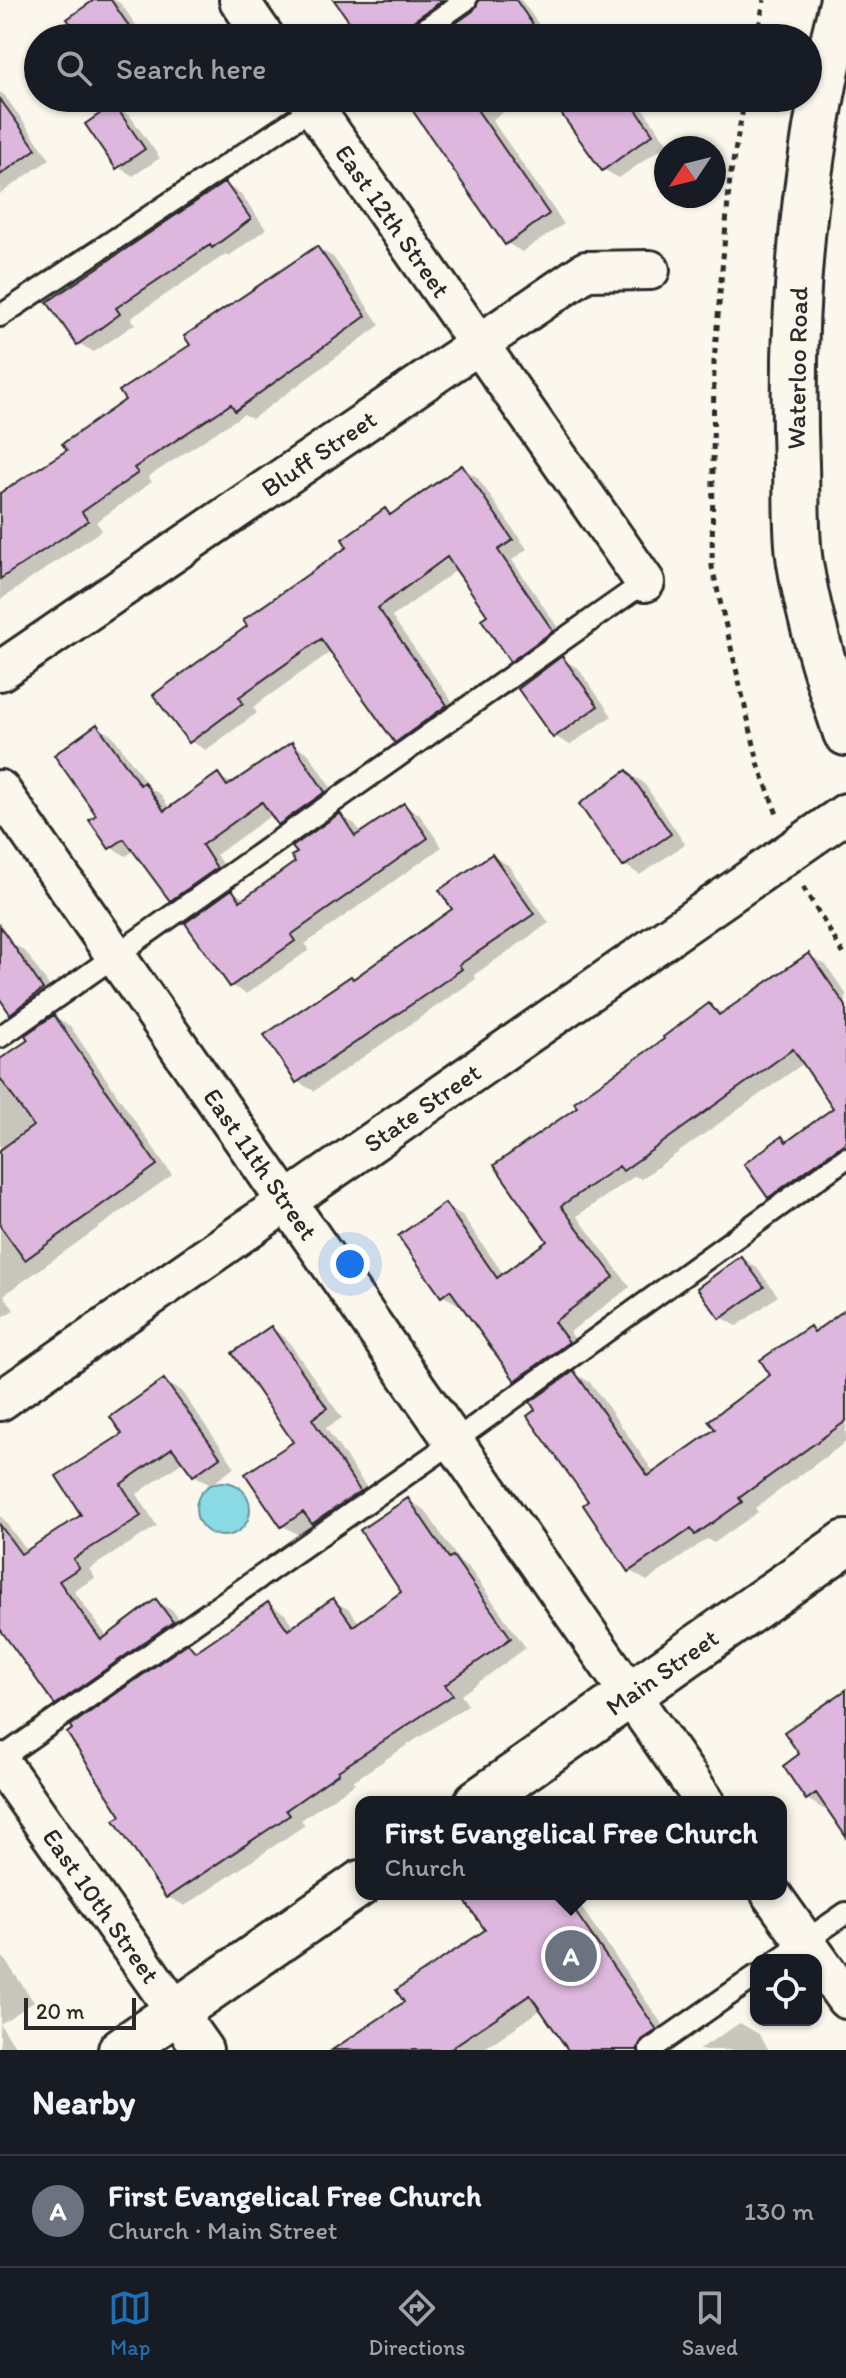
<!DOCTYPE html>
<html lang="en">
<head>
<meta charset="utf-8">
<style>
  body { margin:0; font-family:Itim,sans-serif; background:#20242c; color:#f1f3f6 }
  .controls { position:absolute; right:24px; bottom:24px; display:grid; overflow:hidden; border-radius:16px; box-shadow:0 2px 6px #0004 }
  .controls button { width:72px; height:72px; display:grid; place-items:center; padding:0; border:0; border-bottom:2px solid #363941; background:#171b24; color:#f1f3f6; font:40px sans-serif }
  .compass { position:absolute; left:654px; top:136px; width:72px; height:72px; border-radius:50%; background:#171b24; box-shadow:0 2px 6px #0004; rotate:235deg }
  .scale { position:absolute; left:24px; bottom:20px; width:112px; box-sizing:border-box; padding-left:8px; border:4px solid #2b2b2b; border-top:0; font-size:22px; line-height:28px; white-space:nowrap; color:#2b2b2b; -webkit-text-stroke:6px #fbf7ec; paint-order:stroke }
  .you { position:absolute; left:350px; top:1264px; width:28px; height:28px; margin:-20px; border:6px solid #fff; border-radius:50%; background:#1a73e8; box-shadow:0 0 0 12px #1a73e833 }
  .badge { display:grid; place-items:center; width:52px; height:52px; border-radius:50%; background:#1f6fb2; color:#fff; font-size:26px; font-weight:700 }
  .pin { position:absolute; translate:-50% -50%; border:4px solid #fff; box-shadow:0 2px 8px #0006 }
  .popup { position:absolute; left:355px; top:1796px; width:432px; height:104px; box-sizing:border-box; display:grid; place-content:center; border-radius:16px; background:#171b24; filter:drop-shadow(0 2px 6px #0005); font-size:26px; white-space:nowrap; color:#9ea1a6 }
  .popup b { font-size:30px; color:#f1f3f6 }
  .popup::after { content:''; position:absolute; left:50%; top:100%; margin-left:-16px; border:16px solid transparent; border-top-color:#171b24 }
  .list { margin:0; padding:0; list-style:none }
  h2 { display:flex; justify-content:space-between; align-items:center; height:104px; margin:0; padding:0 32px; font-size:34px }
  h2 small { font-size:26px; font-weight:400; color:#9ea1a6 }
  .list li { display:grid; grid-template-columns:52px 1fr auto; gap:24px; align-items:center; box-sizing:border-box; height:112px; padding:0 32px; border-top:2px solid #363941 }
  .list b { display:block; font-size:30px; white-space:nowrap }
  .list p { margin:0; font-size:26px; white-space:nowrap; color:#9ea1a6 }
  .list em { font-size:26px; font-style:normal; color:#9ea1a6 }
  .icon { flex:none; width:44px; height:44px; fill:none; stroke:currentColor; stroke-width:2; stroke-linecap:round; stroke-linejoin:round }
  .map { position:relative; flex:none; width:846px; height:2050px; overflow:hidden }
  .search { position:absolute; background:#171b24; box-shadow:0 2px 6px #0004; left:24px; right:24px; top:24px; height:88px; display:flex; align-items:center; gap:20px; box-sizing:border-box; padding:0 28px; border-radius:44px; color:#9ea1a6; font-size:30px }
  .sheet { height:216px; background:#171b24 }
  nav { display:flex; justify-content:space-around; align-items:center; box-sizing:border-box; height:112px; border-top:2px solid #363941; background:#171b24; font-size:22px; color:#9ea1a6 }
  nav a { display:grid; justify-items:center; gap:4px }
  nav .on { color:#1f6fb2 }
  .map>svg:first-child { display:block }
  .water { fill:#8adae5; stroke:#64949b; stroke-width:2 }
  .shadow { fill:#0003 }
  .building { fill:#deb7df; stroke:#2b2b2b; stroke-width:2 }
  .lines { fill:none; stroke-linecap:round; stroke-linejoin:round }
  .service-casing { stroke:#2b2b2b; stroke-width:26 }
  .minor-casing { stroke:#2b2b2b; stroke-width:44 }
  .secondary-casing { stroke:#2b2b2b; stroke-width:50 }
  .path { stroke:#2b2b2b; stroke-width:5; stroke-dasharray:6 6; stroke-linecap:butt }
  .service { stroke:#fbf7ec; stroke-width:20 }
  .minor { stroke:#fbf7ec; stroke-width:38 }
  .secondary { stroke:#fbf7ec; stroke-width:44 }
  .labels { text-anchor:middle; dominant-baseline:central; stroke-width:6; stroke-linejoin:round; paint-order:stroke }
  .street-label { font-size:26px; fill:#2b2b2b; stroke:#fbf7ec }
</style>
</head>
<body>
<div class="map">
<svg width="846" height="2050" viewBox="0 0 846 2050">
  <rect width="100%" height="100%" fill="#fbf7ec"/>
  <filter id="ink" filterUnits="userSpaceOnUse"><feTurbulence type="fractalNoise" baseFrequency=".0125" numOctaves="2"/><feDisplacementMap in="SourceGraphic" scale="16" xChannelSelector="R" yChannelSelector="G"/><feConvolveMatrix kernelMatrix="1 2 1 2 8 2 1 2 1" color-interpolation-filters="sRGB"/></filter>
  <g filter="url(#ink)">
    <path class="water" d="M196 1509a27 27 0 1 1 54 0a27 27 0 1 1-54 0Z"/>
    <path class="shadow" d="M 98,0 L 115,0 L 121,4 L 145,38 L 83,38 Z
      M 336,0 L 471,0 L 419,38 L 363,38 Z
      M 481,0 L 521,0 L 549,38 L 438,38 L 475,12 Z
      M 0,92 L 5,96 L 50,159 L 0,194 Z
      M 405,98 L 523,98 L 492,120 L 564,224 L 522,252 L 507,243 Z
      M 552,98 L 635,98 L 668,144 L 619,178 L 603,169 Z
      M 114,107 L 130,116 L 160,158 L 133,176 L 118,167 Z
      M 225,184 L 241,194 L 266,229 L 229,256 L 226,254 L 131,318 L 135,324 L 94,352 L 78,343 Z
      M 317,248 L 333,257 L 380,325 L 252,419 L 244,414 L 148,477 L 152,482 L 96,522 L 102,530 L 0,600 L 0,496 L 70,451 L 193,345 Z
      M 462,468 L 477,477 L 527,549 L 512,560 L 567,641 L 527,669 L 511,660 L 490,615 L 458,569 L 392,617 L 462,715 L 412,750 L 396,741 L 332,651 L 253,707 L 257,713 L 206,750 L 190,741 L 350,548 L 385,510 L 394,515 Z
      M 562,659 L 578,668 L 612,716 L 570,745 L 554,736 Z
      M 98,727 L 113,736 L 150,788 L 160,794 L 170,809 L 218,776 L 233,784 L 292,744 L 308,753 L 340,801 L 295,833 L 279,824 L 273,814 L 216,855 L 232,877 L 187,909 L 171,900 L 135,850 L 126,856 L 110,847 L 99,816 Z
      M 627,773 L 643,782 L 685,844 L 640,875 L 625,865 Z
      M 404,805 L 419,814 L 442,847 L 305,944 L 309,950 L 246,994 L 231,985 L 232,892 L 246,899 L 298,863 L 299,853 L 340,816 L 355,824 L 362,834 Z
      M 492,856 L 508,865 L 549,923 L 474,975 L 476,979 L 314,1091 L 298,1082 L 354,980 L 454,909 Z
      M 9,942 L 25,951 L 58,999 L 27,1021 L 12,1012 L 0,995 L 0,949 Z
      M 809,955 L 826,965 L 846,994 L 846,1163 L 786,1206 L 769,1196 L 782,1139 L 788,1142 L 836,1109 L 804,1063 L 641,1179 L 635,1176 L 577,1216 L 630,1287 L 570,1332 L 584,1353 L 533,1390 L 516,1380 L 462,1303 L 459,1305 L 442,1295 L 445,1205 L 462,1215 L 504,1275 L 550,1242 L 580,1107 L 710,1005 L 724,1014 Z
      M 54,1017 L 70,1026 L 172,1175 L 4,1295 L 14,1310 L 0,1319 L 0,1062 L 31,1040 Z
      M 742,1258 L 757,1268 L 778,1296 L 737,1326 L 721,1317 Z
      M 846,1312 L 846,1442 L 755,1508 L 758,1512 L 714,1543 L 707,1539 L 647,1581 L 630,1571 L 585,1505 L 591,1502 L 574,1373 L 591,1383 L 655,1474 L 717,1430 L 773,1376 L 810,1328 L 817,1332 Z
      M 271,1328 L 286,1338 L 342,1418 L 326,1428 L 375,1500 L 329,1532 L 315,1524 L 299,1535 L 283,1526 L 296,1442 Z
      M 164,1381 L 181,1391 L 235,1467 L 211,1485 L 194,1475 L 184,1461 L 137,1494 L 157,1526 L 89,1569 L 95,1578 L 74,1591 L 107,1637 L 156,1601 L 173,1611 L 189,1632 L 73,1713 L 56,1703 L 0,1618 L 0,1515 L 28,1552 L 83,1516 L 125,1435 Z
      M 408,1500 L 425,1510 L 460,1562 L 469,1568 L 526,1648 L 461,1695 L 468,1705 L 353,1781 L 355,1783 L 301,1820 L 305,1825 L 185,1906 L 168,1897 L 123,1817 L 188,1645 L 199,1651 L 269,1604 L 285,1614 L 295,1628 L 333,1601 L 350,1610 L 359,1623 L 404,1592 Z
      M 846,1692 L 846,1829 L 828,1807 L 825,1810 L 807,1799 L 802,1755 Z
      M 480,1894 L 572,1894 L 671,2037 L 652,2050 L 571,2050 L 542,2009 L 482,2050 L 336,2050 L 406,2002 L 488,1930 Z
      M 0,1953 L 34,2002 L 0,2024 L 18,2050 L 0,2050 Z
      M 740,2023 L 759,2034 L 769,2050 L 698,2050 Z"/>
    <path class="building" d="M 94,0 L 111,0 L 137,38 L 81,38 L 67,19 Z
      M 334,0 L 443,0 L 405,27 L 399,38 L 361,38 Z
      M 479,0 L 516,0 L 542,38 L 435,38 L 473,11 Z
      M 404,98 L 469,98 L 549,214 L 505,245 Z
      M 550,98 L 628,98 L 653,134 L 602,171 Z
      M 0,99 L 36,149 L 0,175 Z
      M 114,104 L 145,149 L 116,169 L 85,124 Z
      M 225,182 L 251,219 L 212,248 L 210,245 L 116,308 L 120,314 L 77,345 L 47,302 Z
      M 317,246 L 366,316 L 235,411 L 231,404 L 134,468 L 138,473 L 82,512 L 88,521 L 0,579 L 0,493 L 67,450 L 62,444 L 125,400 L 119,391 L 190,345 L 184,336 Z
      M 462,465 L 513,540 L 498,550 L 553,631 L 510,662 L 481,619 L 487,615 L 447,557 L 378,608 L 447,705 L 395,743 L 321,639 L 239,697 L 243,703 L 189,743 L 153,695 L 247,626 L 243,620 L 347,547 L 342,539 L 385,508 L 390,515 Z
      M 562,656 L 598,706 L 553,738 L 518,689 Z
      M 97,724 L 140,785 L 144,782 L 164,811 L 218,773 L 227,786 L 292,742 L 325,792 L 278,825 L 262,802 L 202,845 L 217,868 L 170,901 L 124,839 L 109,849 L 89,820 L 96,815 L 54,755 Z
      M 627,770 L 671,834 L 623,867 L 579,804 Z
      M 404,803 L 428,838 L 291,935 L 295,941 L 230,987 L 185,923 L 232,889 L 240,901 L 295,862 L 291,856 L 297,853 L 292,847 L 340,813 L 355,836 Z
      M 492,854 L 534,914 L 459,965 L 462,969 L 415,1002 L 296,1083 L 264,1035 L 351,976 L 353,979 L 452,909 L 439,890 Z
      M 0,926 L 43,989 L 10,1014 L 0,999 Z
      M 809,953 L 846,1006 L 846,1142 L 768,1198 L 744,1164 L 782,1136 L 786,1142 L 833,1108 L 793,1049 L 623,1171 L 619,1166 L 561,1206 L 614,1277 L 554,1322 L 569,1342 L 515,1381 L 450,1290 L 441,1297 L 398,1236 L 445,1203 L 497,1278 L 547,1241 L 494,1165 L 577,1107 L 574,1102 L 664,1039 L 663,1037 L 709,1003 L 719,1015 Z
      M 54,1015 L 157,1165 L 25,1260 L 0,1226 L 0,1150 L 33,1126 L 0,1078 L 0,1059 L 28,1040 L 25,1035 Z
      M 741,1256 L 764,1287 L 720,1319 L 697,1288 Z
      M 846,1309 L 846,1421 L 739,1498 L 742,1502 L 695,1535 L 691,1529 L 628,1572 L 583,1505 L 588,1501 L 527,1416 L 535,1410 L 530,1402 L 574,1371 L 648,1476 L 715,1429 L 708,1421 L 770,1375 L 760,1360 L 810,1326 L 814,1332 Z
      M 271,1326 L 327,1408 L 312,1419 L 360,1491 L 312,1524 L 303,1512 L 281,1527 L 245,1474 L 293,1442 L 232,1353 Z
      M 164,1379 L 220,1457 L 193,1476 L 172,1448 L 121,1484 L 141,1516 L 73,1559 L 79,1568 L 59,1581 L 101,1640 L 156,1599 L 173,1622 L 55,1705 L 0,1629 L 0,1525 L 21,1554 L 81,1515 L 56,1476 L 122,1434 L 110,1417 Z
      M 408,1498 L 449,1558 L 453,1556 L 511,1638 L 445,1685 L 453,1695 L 338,1771 L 339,1773 L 286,1810 L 290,1815 L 166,1898 L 114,1820 L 121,1816 L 67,1733 L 72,1729 L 70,1726 L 188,1643 L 195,1652 L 268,1602 L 288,1630 L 333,1598 L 353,1626 L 401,1592 L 360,1530 Z
      M 846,1690 L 846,1837 L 816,1793 L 806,1800 L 783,1766 L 799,1754 L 784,1732 Z
      M 460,1894 L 563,1894 L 657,2030 L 642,2040 L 637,2050 L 568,2050 L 530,1995 L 448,2050 L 332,2050 L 404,2002 L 396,1990 L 485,1930 Z"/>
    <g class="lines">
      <g class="service-casing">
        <path id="service" d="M 412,38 L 466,0
          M 0,316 L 320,103
          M 0,1037 L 645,582
          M 0,1759 L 453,1442 L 846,1158
          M 778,1960 L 846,1913
          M 650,2050 L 756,1976"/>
      </g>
      <g class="minor-casing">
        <g id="minor">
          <path d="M 239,0 L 265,38"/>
          <path id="s1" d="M 307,98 L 645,582"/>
          <path id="s2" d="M 0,671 L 586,271 L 650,270"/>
          <path id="s3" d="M 0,790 L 705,1802"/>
          <path id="s4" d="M 0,1401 L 846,813"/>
          <path id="s5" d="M 0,1762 L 203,2050"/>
          <path d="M 771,1894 L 846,1999"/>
        </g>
      </g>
      <g class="secondary-casing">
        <g id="secondary">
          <path d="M 843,0 C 804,152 790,309 796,465 C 797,497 795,531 800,563 C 809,620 827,678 846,733"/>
          <path id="s6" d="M 477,1802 L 846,1543"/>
          <path d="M 121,2050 L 361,1883"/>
        </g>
      </g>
      <path class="path" d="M 757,38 L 764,0
        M 745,98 L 730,178 L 714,362 L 712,567 L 759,766 L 778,817
        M 803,887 L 846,958"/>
      <use href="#service" class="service"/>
      <use href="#minor" class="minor"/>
      <use href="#secondary" class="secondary"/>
    </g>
  </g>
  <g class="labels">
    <g class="street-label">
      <text stroke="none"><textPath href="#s1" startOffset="150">East 12th Street</textPath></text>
      <text transform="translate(797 368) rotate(-89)">Waterloo Road</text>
      <text stroke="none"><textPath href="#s2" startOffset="386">Bluff Street</textPath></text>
      <text stroke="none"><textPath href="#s4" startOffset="514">State Street</textPath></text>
      <text stroke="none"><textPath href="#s3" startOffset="456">East 11th Street</textPath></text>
      <text stroke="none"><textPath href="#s6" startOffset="226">Main Street</textPath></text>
      <text stroke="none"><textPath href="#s5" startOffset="176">East 10th Street</textPath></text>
    </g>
  </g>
</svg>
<div class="controls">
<button><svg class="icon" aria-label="locate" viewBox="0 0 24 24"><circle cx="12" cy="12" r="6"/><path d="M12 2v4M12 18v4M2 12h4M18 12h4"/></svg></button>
</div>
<svg class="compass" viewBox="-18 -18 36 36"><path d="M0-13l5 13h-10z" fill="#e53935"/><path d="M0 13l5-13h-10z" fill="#9ea1a6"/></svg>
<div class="scale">20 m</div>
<div class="you"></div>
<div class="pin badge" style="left:571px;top:1956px;background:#6b7280">A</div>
<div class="popup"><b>First Evangelical Free Church</b>Church</div>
<div class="search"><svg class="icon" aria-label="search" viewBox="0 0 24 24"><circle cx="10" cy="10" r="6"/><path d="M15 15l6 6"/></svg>Search here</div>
</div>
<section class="sheet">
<h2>Nearby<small></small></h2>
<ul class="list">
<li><span class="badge" style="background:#6b7280">A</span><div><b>First Evangelical Free Church</b><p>Church · Main Street</p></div><em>130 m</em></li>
</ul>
</section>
<nav>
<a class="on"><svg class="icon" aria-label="map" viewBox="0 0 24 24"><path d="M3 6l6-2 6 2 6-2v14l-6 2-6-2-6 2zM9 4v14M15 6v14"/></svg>Map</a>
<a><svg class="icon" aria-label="directions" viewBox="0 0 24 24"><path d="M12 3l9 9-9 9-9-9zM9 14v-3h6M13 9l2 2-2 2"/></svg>Directions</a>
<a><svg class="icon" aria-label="saved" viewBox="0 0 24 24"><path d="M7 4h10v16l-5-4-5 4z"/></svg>Saved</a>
</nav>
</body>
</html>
